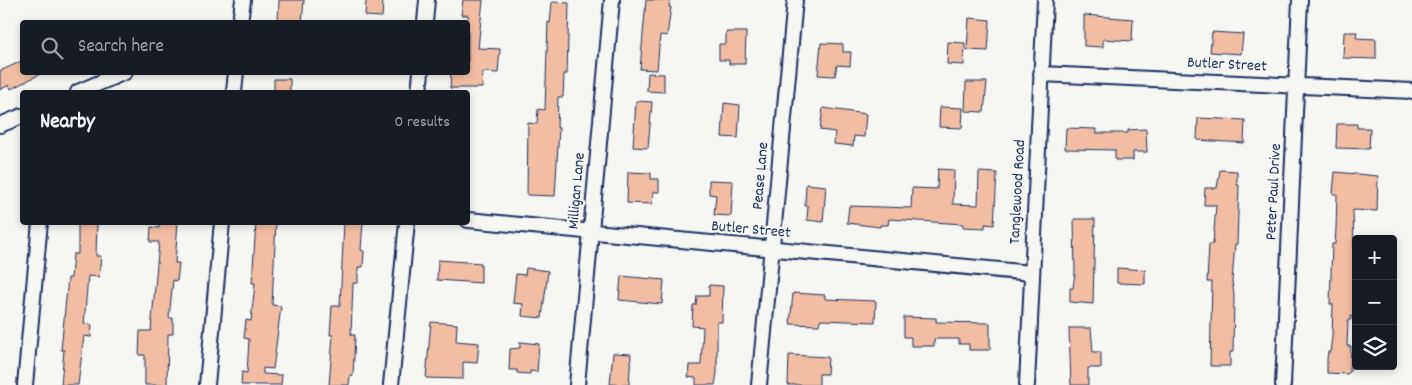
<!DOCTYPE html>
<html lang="en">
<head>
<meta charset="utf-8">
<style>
  body { margin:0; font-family:Dekko,sans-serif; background:#20242c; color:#f1f3f6 }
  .controls { position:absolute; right:15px; bottom:15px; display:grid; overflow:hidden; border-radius:5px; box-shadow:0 2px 8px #0003 }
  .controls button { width:45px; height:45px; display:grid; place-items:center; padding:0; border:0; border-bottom:1px solid #363941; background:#171b24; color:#f1f3f6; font:25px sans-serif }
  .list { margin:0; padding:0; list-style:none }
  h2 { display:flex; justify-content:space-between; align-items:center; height:65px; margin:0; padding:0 20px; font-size:21px }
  h2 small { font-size:16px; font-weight:400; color:#9ea1a6 }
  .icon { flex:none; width:28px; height:28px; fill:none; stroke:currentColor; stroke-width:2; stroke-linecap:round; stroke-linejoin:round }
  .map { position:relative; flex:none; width:1412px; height:385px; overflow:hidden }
  .search { position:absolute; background:#171b24; box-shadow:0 2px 8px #0003; left:20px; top:20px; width:450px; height:55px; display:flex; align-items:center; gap:12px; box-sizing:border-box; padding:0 18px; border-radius:5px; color:#9ea1a6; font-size:19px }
  .panel { position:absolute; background:#171b24; box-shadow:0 2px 8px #0003; left:20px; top:90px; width:450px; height:135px; border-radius:5px }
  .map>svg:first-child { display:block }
  .building { fill:#f2bea3; stroke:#1b2f5e }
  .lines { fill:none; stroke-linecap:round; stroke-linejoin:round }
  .minor-casing { stroke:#1b2f5e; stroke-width:18 }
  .minor { stroke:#f6f6f2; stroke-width:14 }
  .labels { text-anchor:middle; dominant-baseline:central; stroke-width:4.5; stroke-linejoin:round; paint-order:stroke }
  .street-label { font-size:16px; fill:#1b2f5e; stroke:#f6f6f2 }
</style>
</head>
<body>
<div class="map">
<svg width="1412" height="385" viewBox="0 0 1412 385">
  <rect width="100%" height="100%" fill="#f6f6f2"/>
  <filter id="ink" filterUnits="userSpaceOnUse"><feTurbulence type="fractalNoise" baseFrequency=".02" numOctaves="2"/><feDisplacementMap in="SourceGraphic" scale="10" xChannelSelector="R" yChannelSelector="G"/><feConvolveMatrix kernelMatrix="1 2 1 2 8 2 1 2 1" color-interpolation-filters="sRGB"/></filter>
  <g filter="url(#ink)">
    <path class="building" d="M 279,0 L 304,0 L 302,22 L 278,22 Z
      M 366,0 L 383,0 L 382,17 L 365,16 Z
      M 463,0 L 483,0 L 478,48 L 500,49 L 498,73 L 483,72 L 482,88 L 450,88 L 451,72 L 468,72 L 468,15 L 461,15 Z
      M 646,0 L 670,0 L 669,7 L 671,7 L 667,36 L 660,35 L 657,70 L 640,69 Z
      M 552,2 L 569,3 L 567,74 L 564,74 L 563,97 L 558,97 L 557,128 L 559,128 L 555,196 L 527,195 L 528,123 L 537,124 L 538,109 L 545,110 L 548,22 L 550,23 Z
      M 1084,15 L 1133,19 L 1132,41 L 1103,39 L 1103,47 L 1084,46 Z
      M 969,18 L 990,20 L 988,51 L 967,50 Z
      M 726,32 L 746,32 L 745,64 L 729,64 L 729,60 L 719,60 L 719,44 L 726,44 Z
      M 1212,32 L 1243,34 L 1241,54 L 1210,52 Z
      M 1344,32 L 1357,32 L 1356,38 L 1376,39 L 1376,59 L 1343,58 Z
      M 948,42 L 965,43 L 964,65 L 947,64 Z
      M 821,43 L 843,44 L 843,52 L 851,52 L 850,66 L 837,65 L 835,76 L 818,75 Z
      M 22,61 L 22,72 L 44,72 L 11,89 L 9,85 L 0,90 L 0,71 Z
      M 648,73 L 664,74 L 664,92 L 647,91 Z
      M 274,79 L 290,79 L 290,92 L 274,92 Z
      M 966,82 L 987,82 L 984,112 L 965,111 Z
      M 636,101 L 652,102 L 648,148 L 633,147 Z
      M 724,103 L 740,105 L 738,138 L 722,137 Z
      M 940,107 L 963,108 L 962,128 L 939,127 Z
      M 823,108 L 866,114 L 864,137 L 854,136 L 853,146 L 834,144 L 835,132 L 820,130 Z
      M 1198,118 L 1245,120 L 1244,143 L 1197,140 Z
      M 1337,124 L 1357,124 L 1357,128 L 1370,128 L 1369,149 L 1336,148 Z
      M 1066,128 L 1096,129 L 1096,133 L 1128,133 L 1128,130 L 1146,129 L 1147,152 L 1133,152 L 1133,160 L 1115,160 L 1115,150 L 1065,149 Z
      M 938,169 L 954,170 L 953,204 L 978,205 L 979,172 L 997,173 L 994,225 L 985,224 L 985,228 L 963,227 L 963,224 L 889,219 L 888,225 L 880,225 L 880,227 L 847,223 L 849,206 L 911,208 L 912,188 L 937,189 Z
      M 1220,170 L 1237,171 L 1237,185 L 1239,185 L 1237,244 L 1235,244 L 1232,281 L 1234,295 L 1233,352 L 1230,352 L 1230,366 L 1210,366 L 1212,282 L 1207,282 L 1209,244 L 1213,244 L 1216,205 L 1204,205 L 1205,188 L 1217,188 Z
      M 628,172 L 651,173 L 651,179 L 659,179 L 659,192 L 653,192 L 652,204 L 627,203 Z
      M 1335,172 L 1378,176 L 1377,211 L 1353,210 L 1356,317 L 1351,316 L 1351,320 L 1348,320 L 1347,346 L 1351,346 L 1350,372 L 1347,374 L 1327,373 L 1327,359 L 1328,352 L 1330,352 L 1332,337 L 1333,304 L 1330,304 L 1332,244 L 1335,244 L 1336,229 L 1337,194 L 1333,194 Z
      M 709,180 L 733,181 L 731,216 L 714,215 L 716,195 L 709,194 Z
      M 806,184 L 826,186 L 823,222 L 807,220 L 808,206 L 805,206 Z
      M 1074,219 L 1095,219 L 1093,304 L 1070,302 L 1070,288 L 1073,288 L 1075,273 Z
      M 78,222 L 97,222 L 96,256 L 101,256 L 99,277 L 88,276 L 84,324 L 92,325 L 91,337 L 84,336 L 78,385 L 61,385 L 64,350 L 61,350 L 68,278 L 71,278 L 73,254 L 78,254 Z
      M 160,222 L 178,222 L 175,263 L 179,263 L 177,281 L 173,280 L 169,318 L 173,318 L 173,334 L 168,334 L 167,385 L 145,385 L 145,355 L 139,355 L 140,331 L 151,331 L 159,242 L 150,242 L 151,227 L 159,228 Z
      M 256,222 L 276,222 L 272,305 L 281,306 L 273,369 L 263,368 L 263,374 L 282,375 L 281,385 L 241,385 L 242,372 L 247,373 L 249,339 L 244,338 L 246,320 L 251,321 L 255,283 L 252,283 Z
      M 344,222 L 363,222 L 361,250 L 364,251 L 363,267 L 358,267 L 358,283 L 353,283 L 351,335 L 355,335 L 353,376 L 350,375 L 349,385 L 329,385 L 333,335 L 330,335 L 332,306 L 340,306 Z
      M 438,260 L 481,263 L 481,283 L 437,280 Z
      M 526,268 L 548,271 L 542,318 L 522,316 L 523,304 L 513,303 L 516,274 L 525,275 Z
      M 1117,268 L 1145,270 L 1145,284 L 1117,283 Z
      M 621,276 L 664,280 L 662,304 L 619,300 Z
      M 709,285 L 723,286 L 722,322 L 717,322 L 717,373 L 715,385 L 696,385 L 696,378 L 688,377 L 689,365 L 701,365 L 703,327 L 692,326 L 693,305 L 696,305 L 697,296 L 709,296 Z
      M 793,293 L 825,295 L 825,299 L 876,301 L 875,322 L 820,320 L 819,325 L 790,324 Z
      M 904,317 L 936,318 L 936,322 L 990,323 L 990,350 L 969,350 L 969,344 L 959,344 L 959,339 L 934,339 L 934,346 L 911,346 L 911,337 L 904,337 Z
      M 431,322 L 457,324 L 456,341 L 479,343 L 477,363 L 463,362 L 463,379 L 426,378 Z
      M 1069,328 L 1091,328 L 1093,352 L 1101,352 L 1101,368 L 1088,368 L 1088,385 L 1071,385 Z
      M 520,342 L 539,344 L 537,372 L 530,371 L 530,374 L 517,373 L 517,370 L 509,370 L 510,349 L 520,348 Z
      M 613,353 L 631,354 L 629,385 L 610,384 Z
      M 789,355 L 828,357 L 827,374 L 819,374 L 819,385 L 788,385 Z"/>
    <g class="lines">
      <g class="minor-casing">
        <path id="minor" d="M 240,22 L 243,0
          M 425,22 L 427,0
          M 1041,74 L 1412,91
          M 78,92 L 125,72
          M 234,92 L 236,72
          M 419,92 L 421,72
          M 0,125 L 22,116
          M 468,220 L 1031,273
          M 25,385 L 40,222
          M 207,385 L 222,222
          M 391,385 L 407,222
          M 577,385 L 612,0
          M 759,385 L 795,0
          M 1027,385 L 1045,0
          M 1283,385 L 1300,0"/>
      </g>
      <use href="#minor" class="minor"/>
    </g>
  </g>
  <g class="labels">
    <g class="street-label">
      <text transform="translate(1227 65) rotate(3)">Butler Street</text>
      <text transform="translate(761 176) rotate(-85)">Pease Lane</text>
      <text transform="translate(577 191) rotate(-85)">Milligan Lane</text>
      <text transform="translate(1018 192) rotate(-87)">Tanglewood Road</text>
      <text transform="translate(1274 192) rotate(-87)">Peter Paul Drive</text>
      <text transform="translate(751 230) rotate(5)">Butler Street</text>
    </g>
  </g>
</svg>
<div class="controls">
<button>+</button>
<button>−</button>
<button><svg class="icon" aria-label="layers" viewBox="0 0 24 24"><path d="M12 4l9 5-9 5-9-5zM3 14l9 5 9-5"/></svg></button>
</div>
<div class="search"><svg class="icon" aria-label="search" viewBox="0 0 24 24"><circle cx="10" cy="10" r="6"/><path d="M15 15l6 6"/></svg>Search here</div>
<section class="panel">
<h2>Nearby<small>0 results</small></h2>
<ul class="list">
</ul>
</section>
</div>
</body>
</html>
